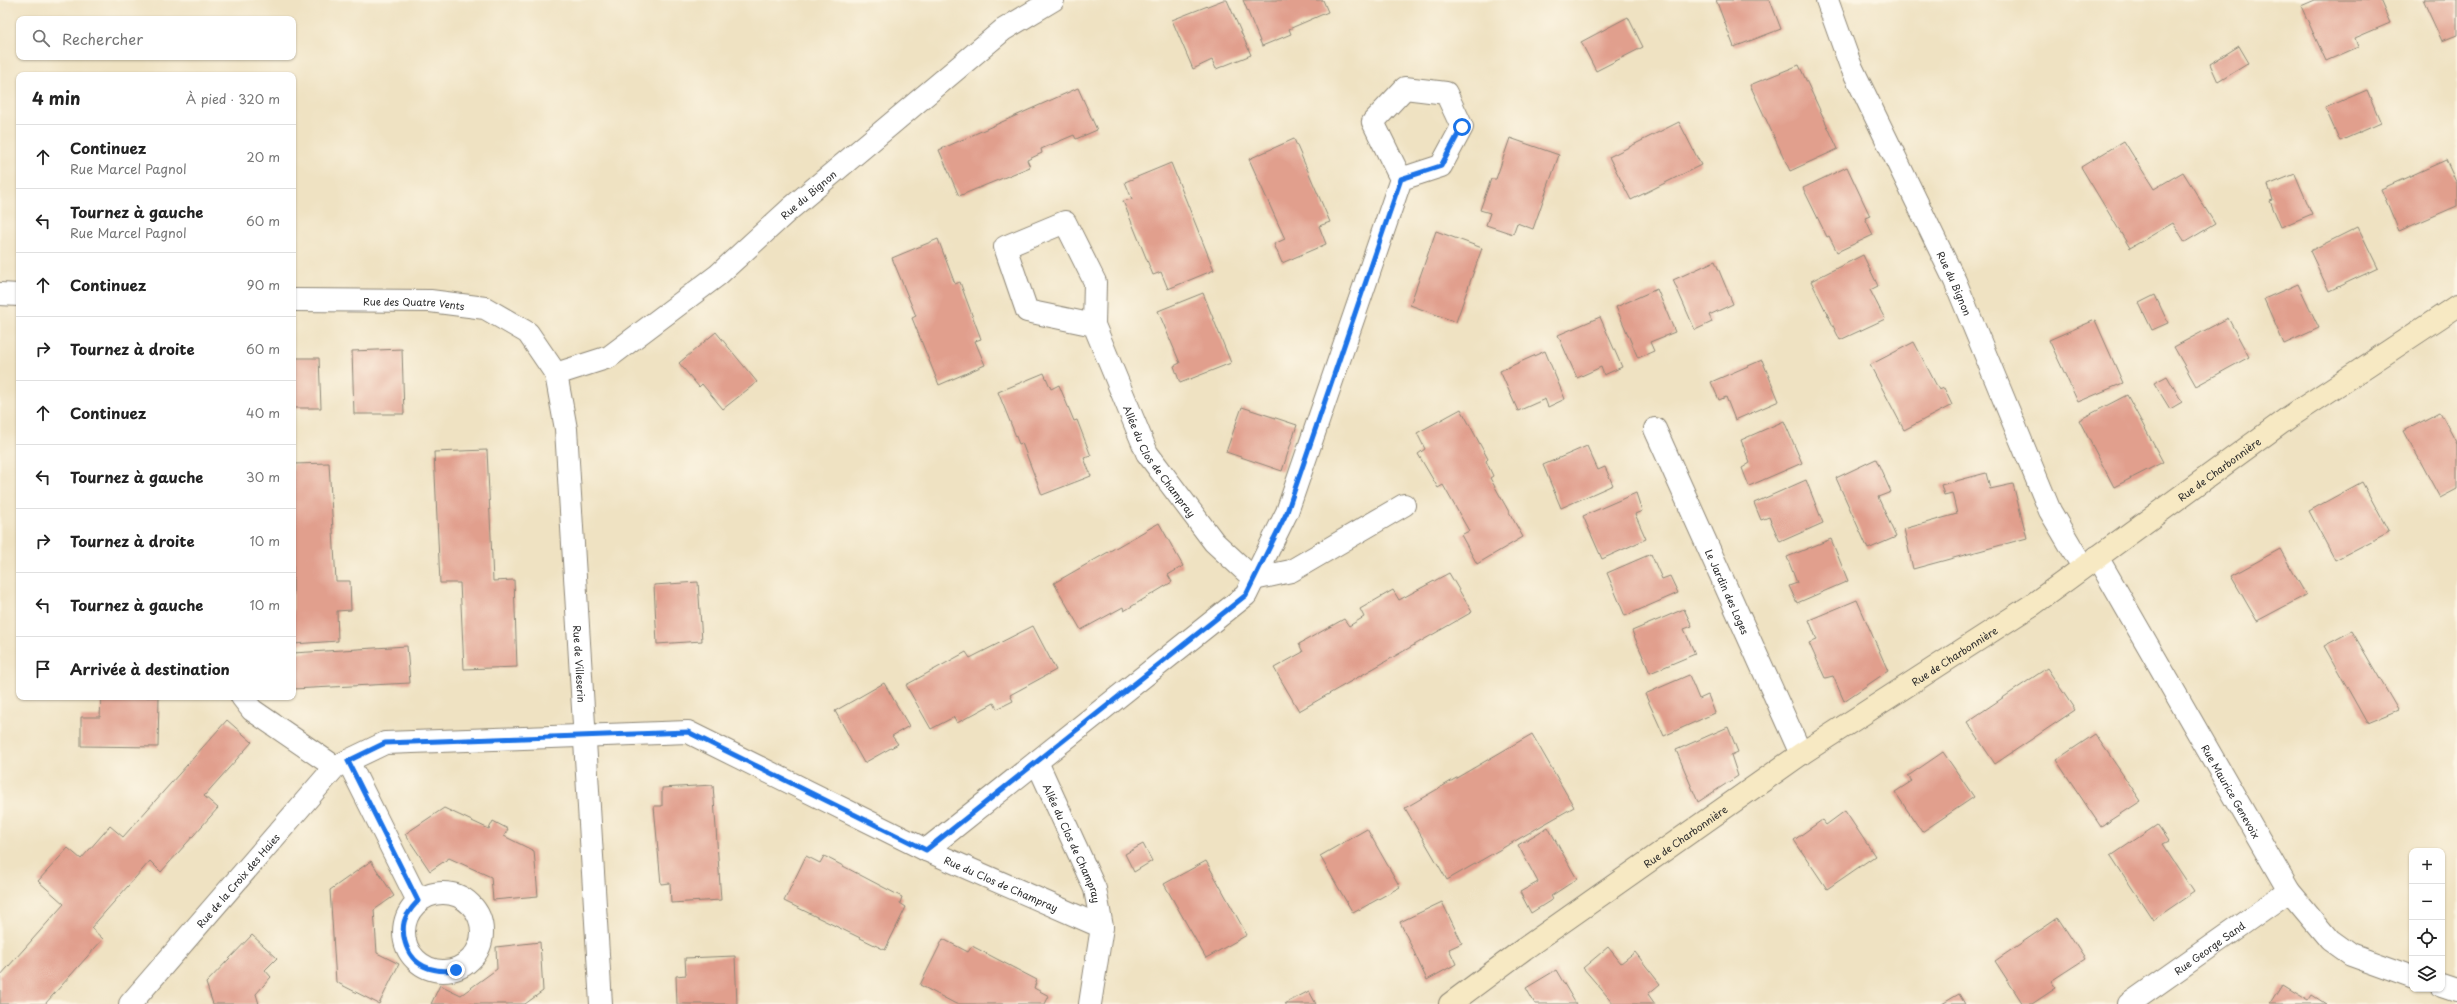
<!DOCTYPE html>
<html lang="fr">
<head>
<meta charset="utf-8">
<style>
  body { margin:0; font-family:"Playpen Sans",sans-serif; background:#f2f2f2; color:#222 }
  .controls { position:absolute; right:12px; bottom:12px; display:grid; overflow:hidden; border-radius:8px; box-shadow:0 1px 3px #0004 }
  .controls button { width:36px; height:36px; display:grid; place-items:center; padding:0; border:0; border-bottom:1px solid #e0e0e0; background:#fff; color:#222; font:20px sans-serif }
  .stop { position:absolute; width:12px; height:12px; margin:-9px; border:3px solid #1a73e8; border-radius:50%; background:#fff }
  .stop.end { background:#1a73e8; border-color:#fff; box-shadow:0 1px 4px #0008 }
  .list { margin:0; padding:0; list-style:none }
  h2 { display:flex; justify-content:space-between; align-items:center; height:52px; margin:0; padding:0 16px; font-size:17px }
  h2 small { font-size:13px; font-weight:400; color:#767676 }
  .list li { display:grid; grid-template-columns:26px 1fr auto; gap:12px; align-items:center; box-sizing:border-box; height:64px; padding:0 16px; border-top:1px solid #e0e0e0 }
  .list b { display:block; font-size:15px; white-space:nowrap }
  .list p { margin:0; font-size:13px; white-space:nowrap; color:#767676 }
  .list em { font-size:13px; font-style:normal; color:#767676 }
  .icon { flex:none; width:22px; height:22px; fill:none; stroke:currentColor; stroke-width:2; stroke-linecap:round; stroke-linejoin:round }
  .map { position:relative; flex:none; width:2457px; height:1004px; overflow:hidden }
  .search { position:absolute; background:#fff; box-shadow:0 1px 3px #0004; left:16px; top:16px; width:280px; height:44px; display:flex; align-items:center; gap:10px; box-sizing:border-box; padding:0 14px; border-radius:8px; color:#767676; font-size:15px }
  .panel { position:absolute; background:#fff; box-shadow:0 1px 3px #0004; left:16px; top:72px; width:280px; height:628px; border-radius:8px }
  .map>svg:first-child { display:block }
  .building { fill:#e19f8d }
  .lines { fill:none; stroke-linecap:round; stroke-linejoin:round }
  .street-casing { stroke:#8d8676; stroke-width:24 }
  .secondary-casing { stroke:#8d8676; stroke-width:24 }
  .street { stroke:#fff; stroke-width:22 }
  .secondary { stroke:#f7e9c3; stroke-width:22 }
  .route { stroke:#1a73e8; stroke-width:5 }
  .labels { text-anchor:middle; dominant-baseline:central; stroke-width:3; stroke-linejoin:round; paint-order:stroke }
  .street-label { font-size:10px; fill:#2b2b2b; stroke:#fcf5e5 }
</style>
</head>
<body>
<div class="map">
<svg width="2457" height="1004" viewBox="0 0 2457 1004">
  <rect width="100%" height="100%" fill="#fcf5e5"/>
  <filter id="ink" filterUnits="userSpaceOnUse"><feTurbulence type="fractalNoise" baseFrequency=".025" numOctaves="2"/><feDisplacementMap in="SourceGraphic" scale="8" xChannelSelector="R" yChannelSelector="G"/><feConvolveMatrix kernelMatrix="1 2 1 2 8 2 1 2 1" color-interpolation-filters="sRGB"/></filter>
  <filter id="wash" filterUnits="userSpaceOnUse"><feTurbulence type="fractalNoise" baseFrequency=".012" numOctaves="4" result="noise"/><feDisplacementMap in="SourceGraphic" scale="16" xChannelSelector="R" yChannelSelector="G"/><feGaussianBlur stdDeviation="0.9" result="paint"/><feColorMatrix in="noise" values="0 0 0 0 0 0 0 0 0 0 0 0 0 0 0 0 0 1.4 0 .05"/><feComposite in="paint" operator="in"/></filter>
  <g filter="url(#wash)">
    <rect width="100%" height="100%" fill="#efe2c2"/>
    <g id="blocks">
      <path class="building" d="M 1223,0 L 1227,0 L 1251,55 L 1216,69 L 1212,60 L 1193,69 L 1172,20 Z
        M 1243,0 L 1323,0 L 1328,12 L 1289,29 L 1291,34 L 1262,46 Z
        M 1716,0 L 1770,0 L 1781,29 L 1734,47 Z
        M 2315,0 L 2380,0 L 2390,23 L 2355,38 L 2358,47 L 2326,61 L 2301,6 Z
        M 2423,0 L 2457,0 L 2457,35 L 2442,41 Z
        M 1628,17 L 1643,47 L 1596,71 L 1581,42 Z
        M 2239,46 L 2249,63 L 2218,82 L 2210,64 Z
        M 1799,65 L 1838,149 L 1790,171 L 1750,85 Z
        M 1078,88 L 1097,130 L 1076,139 L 1074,135 L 1041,149 L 1042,153 L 1027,160 L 1030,167 L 959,196 L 939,150 Z
        M 2367,90 L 2381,123 L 2340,141 L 2325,108 Z
        M 1679,122 L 1701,165 L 1631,200 L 1609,157 Z
        M 1510,138 L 1559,155 L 1533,229 L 1517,223 L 1513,234 L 1486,225 L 1490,213 L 1480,210 L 1491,179 L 1496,179 Z
        M 1294,139 L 1330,222 L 1319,226 L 1326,244 L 1282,263 L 1274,244 L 1285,239 L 1249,159 Z
        M 2124,141 L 2154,189 L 2183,172 L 2215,224 L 2185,242 L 2173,223 L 2130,248 L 2081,167 Z
        M 2446,160 L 2457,184 L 2457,206 L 2399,231 L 2381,189 Z
        M 1171,163 L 1214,270 L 1168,289 L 1161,272 L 1153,275 L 1123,201 L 1132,199 L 1125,182 Z
        M 1847,167 L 1870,216 L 1865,218 L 1873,235 L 1837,252 L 1829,236 L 1827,237 L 1803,188 Z
        M 2295,174 L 2312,214 L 2281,227 L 2270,201 L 2273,200 L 2268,185 Z
        M 2358,227 L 2378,268 L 2329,291 L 2310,251 Z
        M 1436,231 L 1482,248 L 1456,322 L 1410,305 Z
        M 938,239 L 955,284 L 960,282 L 965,296 L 981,339 L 975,341 L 985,365 L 939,385 L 912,318 L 916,316 L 892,258 Z
        M 1863,255 L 1878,286 L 1870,290 L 1885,319 L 1840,340 L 1811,281 Z
        M 1715,261 L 1733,304 L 1709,315 L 1712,322 L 1695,330 L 1673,280 Z
        M 2298,284 L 2319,328 L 2284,344 L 2264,299 Z
        M 1657,289 L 1675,332 L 1650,342 L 1654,351 L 1638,358 L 1616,307 Z
        M 1203,293 L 1231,363 L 1180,383 L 1174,366 L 1180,363 L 1158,311 Z
        M 2155,295 L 2168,323 L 2152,330 L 2139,303 Z
        M 1600,317 L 1622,367 L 1604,375 L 1601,367 L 1577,378 L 1558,335 Z
        M 2228,318 L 2249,357 L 2196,386 L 2174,347 Z
        M 2095,320 L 2123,383 L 2078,402 L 2049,340 Z
        M 716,332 L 757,382 L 723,409 L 702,384 L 699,387 L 679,363 Z
        M 1914,342 L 1939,390 L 1944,388 L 1952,405 L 1904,430 L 1870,365 Z
        M 402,349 L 404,414 L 354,414 L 352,351 Z
        M 1545,351 L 1565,399 L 1548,407 L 1545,399 L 1518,411 L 1500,371 Z
        M 293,358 L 319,358 L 321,408 L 293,408 Z
        M 1762,360 L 1779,401 L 1735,420 L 1726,397 L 1719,400 L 1711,382 Z
        M 1044,373 L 1051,389 L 1059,385 L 1074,421 L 1077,420 L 1091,456 L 1084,458 L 1091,476 L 1042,495 L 1022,443 L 1019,444 L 998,392 Z
        M 2167,376 L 2182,402 L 2170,409 L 2154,383 Z
        M 2127,395 L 2163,462 L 2114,487 L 2079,420 Z
        M 1242,407 L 1297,425 L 1282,471 L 1226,452 Z
        M 1461,409 L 1488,459 L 1486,461 L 1493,476 L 1490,478 L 1523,537 L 1477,564 L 1461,535 L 1469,531 L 1443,485 L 1438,488 L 1418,454 L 1425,449 L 1417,433 Z
        M 2440,412 L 2457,444 L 2457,489 L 2440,498 L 2404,431 Z
        M 1784,421 L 1802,463 L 1749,486 L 1742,468 L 1750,463 L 1741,440 Z
        M 1587,446 L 1598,470 L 1605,467 L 1613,485 L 1561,508 L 1543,465 Z
        M 487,450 L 493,581 L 514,580 L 517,667 L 464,669 L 460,583 L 440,583 L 434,452 Z
        M 1876,459 L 1891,492 L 1878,497 L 1896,537 L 1868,549 L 1836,478 Z
        M 329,463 L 336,581 L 350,581 L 351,610 L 337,611 L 338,641 L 293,644 L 293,464 Z
        M 1986,473 L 1990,489 L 2013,484 L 2027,538 L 1913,569 L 1904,529 L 1957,514 L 1952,493 L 1944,495 L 1941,485 Z
        M 1806,480 L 1823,523 L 1780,542 L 1769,517 L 1761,520 L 1754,503 Z
        M 2362,482 L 2389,532 L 2335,560 L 2309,511 Z
        M 1636,493 L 1642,511 L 1635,514 L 1646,539 L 1602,559 L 1583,516 Z
        M 1159,523 L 1183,566 L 1168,575 L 1172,582 L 1124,611 L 1123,607 L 1081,630 L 1054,583 Z
        M 1831,539 L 1848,581 L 1797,603 L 1789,586 L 1797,583 L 1787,557 Z
        M 2280,549 L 2306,595 L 2257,621 L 2231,576 Z
        M 1651,554 L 1662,579 L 1670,576 L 1678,593 L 1625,616 L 1607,573 Z
        M 1449,573 L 1472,612 L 1299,711 L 1274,668 L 1303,652 L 1299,644 L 1344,619 L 1349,626 L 1364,617 L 1360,609 L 1393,590 L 1399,600 Z
        M 698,582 L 702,641 L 657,644 L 654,585 Z
        M 1857,600 L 1888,671 L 1844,701 L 1833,676 L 1825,678 L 1809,643 L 1817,640 L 1809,620 Z
        M 1684,609 L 1692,626 L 1684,629 L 1695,654 L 1650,673 L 1632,631 Z
        M 1033,626 L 1056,670 L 1010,695 L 1013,701 L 997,709 L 994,703 L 957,723 L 954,717 L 931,729 L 906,685 L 966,652 L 970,658 Z
        M 2352,631 L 2398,710 L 2367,723 L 2324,646 Z
        M 407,646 L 410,683 L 293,689 L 293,653 Z
        M 2047,668 L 2075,710 L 1995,764 L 1967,722 Z
        M 1689,675 L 1699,699 L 1708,695 L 1715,713 L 1664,736 L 1645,694 Z
        M 884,683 L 909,726 L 892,736 L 898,744 L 864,763 L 835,711 Z
        M 101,697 L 159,697 L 158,747 L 81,746 L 81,717 L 100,717 Z
        M 227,720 L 252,742 L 204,796 L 218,808 L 161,872 L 150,861 L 91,928 L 103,939 L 45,1004 L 0,1004 L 0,976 L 64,904 L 38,881 L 68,848 L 81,859 L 110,826 L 123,837 Z
        M 1728,727 L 1738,752 L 1731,755 L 1738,776 L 1698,802 L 1676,750 Z
        M 1532,734 L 1574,807 L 1447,880 L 1405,808 Z
        M 2095,734 L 2141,801 L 2101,827 L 2056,760 Z
        M 1943,752 L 1974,797 L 1922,832 L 1895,792 L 1912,781 L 1908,776 Z
        M 713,785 L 721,900 L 671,903 L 670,883 L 661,884 L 654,806 L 662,806 L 662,788 Z
        M 444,808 L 489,829 L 493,821 L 508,829 L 504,836 L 534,851 L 538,896 L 493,900 L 491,877 L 449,858 L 430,871 L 405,834 Z
        M 1845,811 L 1875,856 L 1827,889 L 1794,840 L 1822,820 L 1826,825 Z
        M 2157,825 L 2168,841 L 2162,844 L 2194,892 L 2153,920 L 2111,856 Z
        M 1548,827 L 1577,879 L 1551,896 L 1553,899 L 1531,913 L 1520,892 L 1538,882 L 1518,845 Z
        M 1367,829 L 1400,887 L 1353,913 L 1320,856 Z
        M 1143,844 L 1152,861 L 1134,872 L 1125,854 Z
        M 806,856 L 820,863 L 824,856 L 902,897 L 900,903 L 906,907 L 885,950 L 784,901 Z
        M 371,861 L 394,896 L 374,910 L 377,953 L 399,964 L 379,1004 L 336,982 L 333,935 L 330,890 Z
        M 1206,861 L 1247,935 L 1206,958 L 1164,884 Z
        M 1442,902 L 1462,943 L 1449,949 L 1456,964 L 1427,980 L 1400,922 Z
        M 2058,918 L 2085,959 L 2051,981 L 2056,988 L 2032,1004 L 2023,1004 L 1995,961 Z
        M 252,935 L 277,958 L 265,970 L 271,977 L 256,994 L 259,1004 L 213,1004 L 206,983 Z
        M 943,939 L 968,952 L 972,946 L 1037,980 L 1034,988 L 1049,996 L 1045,1004 L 956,1004 L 920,985 Z
        M 540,942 L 543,991 L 525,1004 L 431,1004 L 440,985 L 461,995 L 497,969 L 496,947 Z
        M 1608,947 L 1621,963 L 1635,952 L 1660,984 L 1648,994 L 1655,1004 L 1614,1004 L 1583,968 Z
        M 735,956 L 737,1004 L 677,1004 L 676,976 L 686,975 L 685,958 Z
        M 1556,970 L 1576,1004 L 1535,1004 L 1526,988 Z
        M 2282,985 L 2308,1001 L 2312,995 L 2326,1004 L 2270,1004 Z
        M 1309,991 L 1316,1004 L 1285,1004 L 1288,1002 Z
        M 1959,994 L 1965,1004 L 1942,1004 Z"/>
    </g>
  </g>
  <g filter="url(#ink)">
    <use href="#blocks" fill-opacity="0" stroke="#8d8676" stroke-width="1"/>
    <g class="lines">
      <g class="street-casing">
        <g id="street">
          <path id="s1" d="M 1827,0 L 1850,64 L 1955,281 L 2050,511 L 2083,567"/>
          <path d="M 0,294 L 19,295"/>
          <path id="s2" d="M 293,300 L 430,301 L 485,308 L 528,333 L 556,374 L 566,429 L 601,1004"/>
          <path id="s3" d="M 1094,325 L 1027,311 L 1005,247 L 1065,222 L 1095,282 L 1094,325 L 1147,453 L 1214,542 L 1254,579 L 1291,571 L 1404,505"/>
          <path id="s4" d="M 556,374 L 609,357 L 718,275 L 790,209 L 1003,30 L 1053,0"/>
          <path id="s5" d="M 1655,429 L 1801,754"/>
          <path id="s6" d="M 2097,557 L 2289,891 L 2330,940 L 2351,955 L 2412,977"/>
          <path d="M 242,697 L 252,710 L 335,767"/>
          <path d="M 348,761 L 418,901"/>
          <path id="s7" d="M 1037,762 L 1095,889 L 1102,927"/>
          <path d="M 926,850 L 1246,595 L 1287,512 L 1401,179 L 1441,166 L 1462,127 L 1446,93 L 1405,88 L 1373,122 L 1401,179"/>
          <circle cx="443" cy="932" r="39"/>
          <path d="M 2442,986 L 2457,991"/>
          <path id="s8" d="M 130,1004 L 335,767 L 385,743 L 688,732 L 926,850 L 1102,927 L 1090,1004"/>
          <path id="s9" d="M 2129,1004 L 2289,891"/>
        </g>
      </g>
      <g class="secondary-casing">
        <g id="secondary">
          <path id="s10" d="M 1450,1004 L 1524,949 L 1801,754 L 2032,605 L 2288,418 L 2457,306"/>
        </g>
      </g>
      <use href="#street" class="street"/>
      <use href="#secondary" class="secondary"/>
    </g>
  </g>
  <g class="lines" filter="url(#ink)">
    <path class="route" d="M 456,970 C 433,973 412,967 405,942 C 403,934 402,923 407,915 C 410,910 414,905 418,901 L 348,761 L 385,743 L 688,732 L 926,850 L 1246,595 L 1287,512 L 1401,179 L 1441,166 L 1462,127"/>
  </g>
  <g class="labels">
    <g class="street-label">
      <text stroke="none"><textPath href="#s4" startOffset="313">Rue du Bignon</textPath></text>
      <text stroke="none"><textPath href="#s1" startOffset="311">Rue du Bignon</textPath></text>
      <text stroke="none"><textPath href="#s2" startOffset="121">Rue des Quatre Vents</textPath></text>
      <text stroke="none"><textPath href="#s3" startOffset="463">Allée du Clos de Champray</textPath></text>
      <text stroke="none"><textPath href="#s10" startOffset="937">Rue de Charbonnière</textPath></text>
      <text stroke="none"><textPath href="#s5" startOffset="178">Le Jardin des Loges</textPath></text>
      <text stroke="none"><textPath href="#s10" startOffset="613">Rue de Charbonnière</textPath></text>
      <text stroke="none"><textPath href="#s2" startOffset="583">Rue de Villeserin</textPath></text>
      <text stroke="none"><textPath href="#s6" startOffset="270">Rue Maurice Genevoix</textPath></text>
      <text stroke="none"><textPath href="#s10" startOffset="289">Rue de Charbonnière</textPath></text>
      <text stroke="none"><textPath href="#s7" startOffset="89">Allée du Clos de Champray</textPath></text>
      <text stroke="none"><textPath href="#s8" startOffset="164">Rue de la Croix des Haies</textPath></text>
      <text stroke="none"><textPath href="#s8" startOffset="1020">Rue du Clos de Champray</textPath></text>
      <text stroke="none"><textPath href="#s9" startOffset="98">Rue George Sand</textPath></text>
    </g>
  </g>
</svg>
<div class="controls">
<button>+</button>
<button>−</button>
<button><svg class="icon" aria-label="locate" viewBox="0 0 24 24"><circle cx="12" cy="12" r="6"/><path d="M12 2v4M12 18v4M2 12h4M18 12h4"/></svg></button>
<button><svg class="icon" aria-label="layers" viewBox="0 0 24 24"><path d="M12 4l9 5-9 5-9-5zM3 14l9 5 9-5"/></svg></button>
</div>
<div class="stop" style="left:1462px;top:127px"></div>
<div class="stop end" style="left:456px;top:970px"></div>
<div class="search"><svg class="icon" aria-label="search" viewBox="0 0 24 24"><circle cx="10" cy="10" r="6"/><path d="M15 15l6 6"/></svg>Rechercher</div>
<section class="panel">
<h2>4 min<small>À pied · 320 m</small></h2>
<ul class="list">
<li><svg class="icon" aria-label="ahead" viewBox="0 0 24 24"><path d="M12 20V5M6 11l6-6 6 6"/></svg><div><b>Continuez</b><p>Rue Marcel Pagnol</p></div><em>20 m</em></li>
<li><svg class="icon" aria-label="left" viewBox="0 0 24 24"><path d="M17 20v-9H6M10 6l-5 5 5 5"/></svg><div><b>Tournez à gauche</b><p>Rue Marcel Pagnol</p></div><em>60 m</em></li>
<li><svg class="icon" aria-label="ahead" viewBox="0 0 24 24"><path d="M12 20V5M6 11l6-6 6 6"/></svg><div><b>Continuez</b></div><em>90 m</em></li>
<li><svg class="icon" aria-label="right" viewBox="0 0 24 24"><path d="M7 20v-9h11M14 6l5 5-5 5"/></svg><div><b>Tournez à droite</b></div><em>60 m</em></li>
<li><svg class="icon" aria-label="ahead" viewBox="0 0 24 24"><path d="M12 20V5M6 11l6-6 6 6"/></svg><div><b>Continuez</b></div><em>40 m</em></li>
<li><svg class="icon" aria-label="left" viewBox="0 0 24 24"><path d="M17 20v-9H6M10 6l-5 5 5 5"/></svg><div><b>Tournez à gauche</b></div><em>30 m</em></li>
<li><svg class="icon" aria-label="right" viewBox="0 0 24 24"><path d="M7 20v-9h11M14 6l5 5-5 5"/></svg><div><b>Tournez à droite</b></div><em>10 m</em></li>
<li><svg class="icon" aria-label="left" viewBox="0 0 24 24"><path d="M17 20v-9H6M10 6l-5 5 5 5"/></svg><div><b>Tournez à gauche</b></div><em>10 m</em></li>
<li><svg class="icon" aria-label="arrive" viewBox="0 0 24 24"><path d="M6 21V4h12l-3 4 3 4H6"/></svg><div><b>Arrivée à destination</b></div></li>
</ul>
</section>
</div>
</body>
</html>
